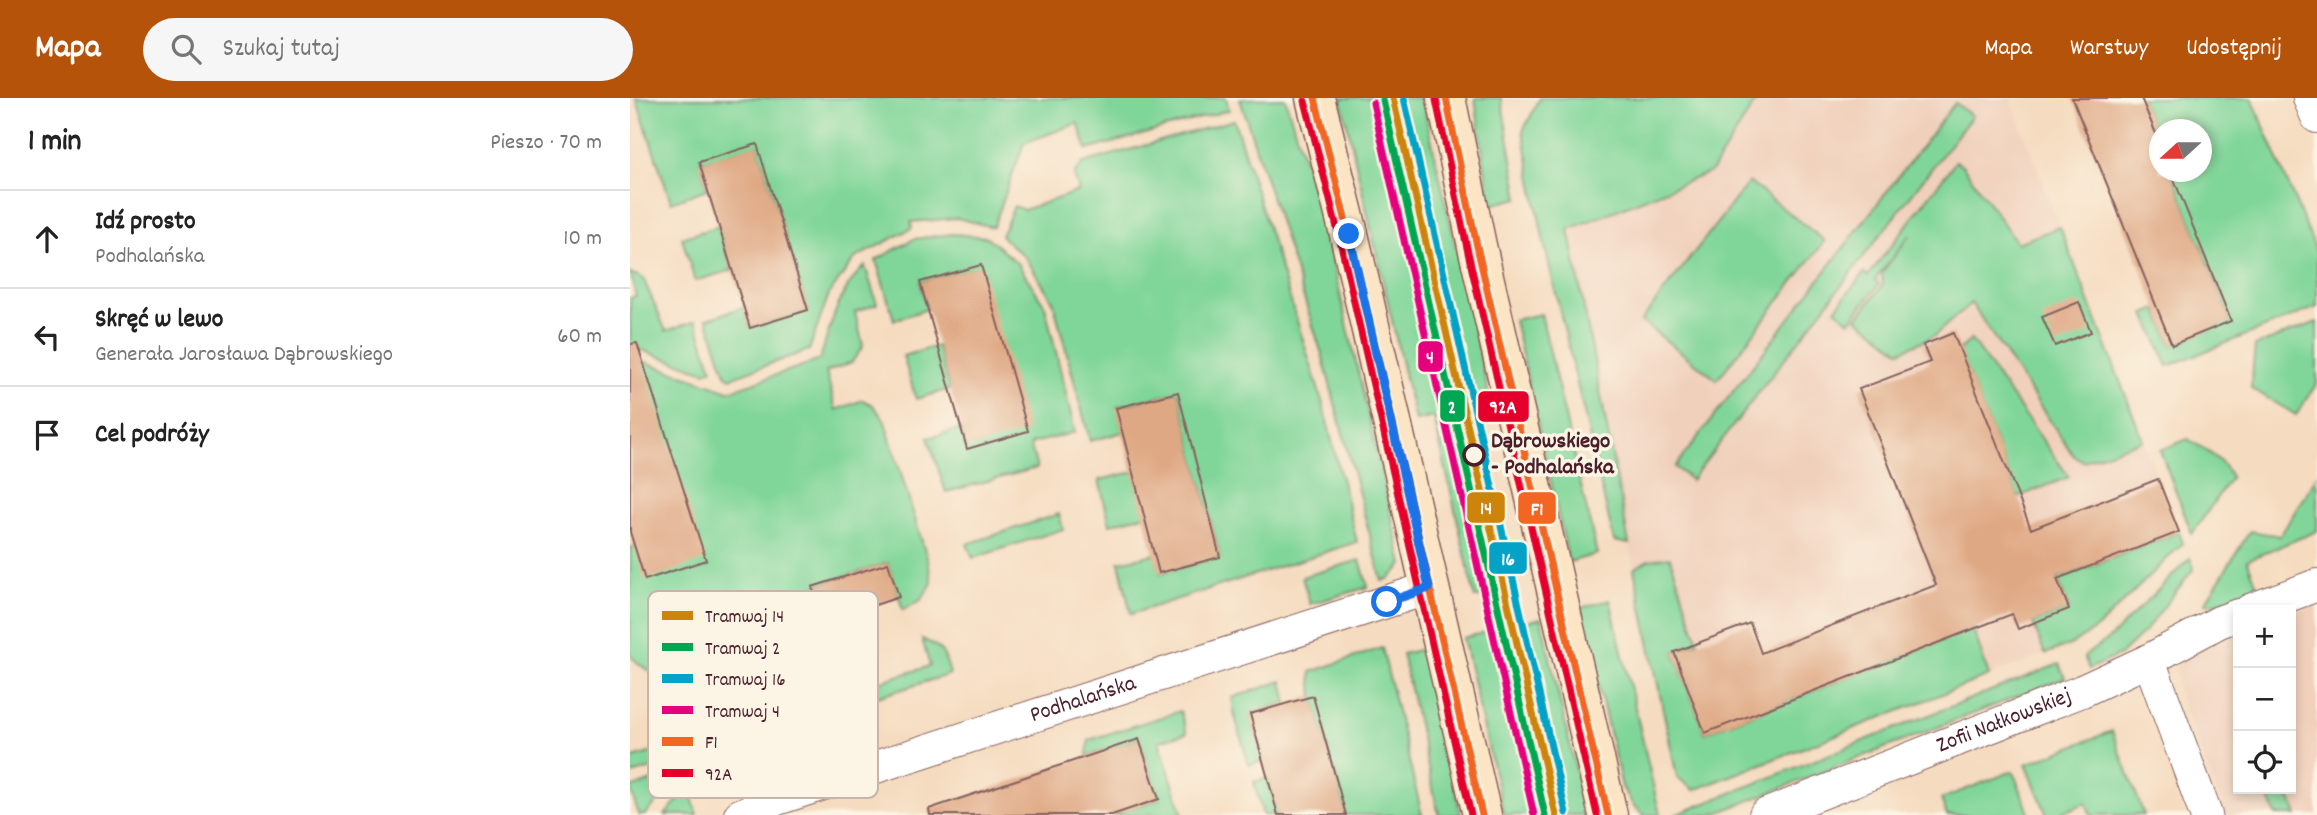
<!DOCTYPE html>
<html lang="pl">
<head>
<meta charset="utf-8">
<style>
  body { margin:0; font-family:Dekko,sans-serif; background:#f6f6f6; color:#222 }
  .controls { position:absolute; right:21px; bottom:21px; display:grid; overflow:hidden; border-radius:0px; box-shadow:0 4px 10px #0003 }
  .controls button { width:63px; height:63px; display:grid; place-items:center; padding:0; border:0; border-bottom:2px solid #e0e0e0; background:#fff; color:#222; font:35px sans-serif }
  .compass { position:absolute; left:1519px; top:21px; width:63px; height:63px; border-radius:50%; background:#fff; box-shadow:0 4px 10px #0003; rotate:249deg }
  .stop { position:absolute; width:21px; height:21px; margin:-16px; border:5px solid #1a73e8; border-radius:50%; background:#fff }
  .stop.end { background:#1a73e8; border-color:#fff; box-shadow:0 2px 7px #0008 }
  .list { margin:0; padding:0; list-style:none }
  h2 { display:flex; justify-content:space-between; align-items:center; height:91px; margin:0; padding:0 28px; font-size:30px }
  h2 small { font-size:23px; font-weight:400; color:#767676 }
  .list li { display:grid; grid-template-columns:46px 1fr auto; gap:21px; align-items:center; box-sizing:border-box; height:98px; padding:0 28px; border-top:2px solid #e0e0e0 }
  .list b { display:block; font-size:26px; white-space:nowrap }
  .list p { margin:0; font-size:23px; white-space:nowrap; color:#767676 }
  .list em { font-size:23px; font-style:normal; color:#767676 }
  .icon { flex:none; width:38px; height:38px; fill:none; stroke:currentColor; stroke-width:2; stroke-linecap:round; stroke-linejoin:round }
  .map { position:relative; flex:none; width:1687px; height:717px; overflow:hidden }
  header { display:flex; align-items:center; gap:42px; box-sizing:border-box; height:98px; padding:0 35px; background:#b45309; color:#fff }
  header strong { font-size:33px }
  nav { display:flex; gap:38px; margin-inline-start:auto; font-size:24px }
  .search { width:490px; height:63px; background:#f6f6f6; display:flex; align-items:center; gap:18px; box-sizing:border-box; padding:0 24px; border-radius:38px; color:#767676; font-size:26px }
  main { display:flex }
  aside { flex:1; background:#fff }
  .map>svg:first-child { display:block }
  .built { fill:#f0d0bb }
  .green { fill:#80d699; stroke:#657a62; stroke-width:2 }
  .building { fill:#dfa884 }
  .lines { fill:none; stroke-linecap:round; stroke-linejoin:round }
  .minor-casing { stroke:#86615f; stroke-width:34 }
  .secondary-casing { stroke:#86615f; stroke-width:41 }
  .minor { stroke:#fff; stroke-width:32 }
  .secondary { stroke:#fce5c4; stroke-width:38 }
  .bus-1-casing { stroke:#fcf5e5; stroke-width:12 }
  .bus-2-casing { stroke:#fcf5e5; stroke-width:12 }
  .bus-1 { stroke:#f26522; stroke-width:7 }
  .bus-2 { stroke:#e4002b; stroke-width:7 }
  .tram-1-casing { stroke:#fcf5e5; stroke-width:12 }
  .tram-2-casing { stroke:#fcf5e5; stroke-width:12 }
  .tram-3-casing { stroke:#fcf5e5; stroke-width:12 }
  .tram-4-casing { stroke:#fcf5e5; stroke-width:12 }
  .tram-1 { stroke:#cc840b; stroke-width:7 }
  .tram-2 { stroke:#00a651; stroke-width:7 }
  .tram-3 { stroke:#04a2c6; stroke-width:7 }
  .tram-4 { stroke:#e5007d; stroke-width:7 }
  .route { stroke:#1a73e8; stroke-width:9 }
  .stop-dot { fill:#fcf5e5; stroke:#4a1f2b; stroke-width:3.5 }
  .labels { text-anchor:middle; dominant-baseline:central; stroke-width:7; stroke-linejoin:round; paint-order:stroke }
  .stop-label { font-size:23px; font-weight:bold; fill:#4a1f2b; stroke:#fcf5e5; text-anchor:start }
  .street-label { font-size:23px; fill:#4a1f2b; stroke:#fcf5e5 }
  .key { fill:#fcf5e5; stroke:#c7b5ad; stroke-width:2 }
  .key-label { font-size:19px; fill:#4a1f2b }
  .line-badge { stroke:#fcf5e5; stroke-width:2.5 }
  .badge-label { font-size:19px; text-anchor:middle; font-weight:bold; fill:#fff }
</style>
</head>
<body>
<header>
<strong>Mapa</strong>
<div class="search"><svg class="icon" aria-label="search" viewBox="0 0 24 24"><circle cx="10" cy="10" r="6"/><path d="M15 15l6 6"/></svg>Szukaj tutaj</div>
<nav><a>Mapa</a><a>Warstwy</a><a>Udostępnij</a></nav>
</header>
<main>
<aside>
<h2>1 min<small>Pieszo · 70 m</small></h2>
<ul class="list">
<li><svg class="icon" aria-label="ahead" viewBox="0 0 24 24"><path d="M12 20V5M6 11l6-6 6 6"/></svg><div><b>Idź prosto</b><p>Podhalańska</p></div><em>10 m</em></li>
<li><svg class="icon" aria-label="left" viewBox="0 0 24 24"><path d="M17 20v-9H6M10 6l-5 5 5 5"/></svg><div><b>Skręć w lewo</b><p>Generała Jarosława Dąbrowskiego</p></div><em>60 m</em></li>
<li><svg class="icon" aria-label="arrive" viewBox="0 0 24 24"><path d="M6 21V4h12l-3 4 3 4H6"/></svg><div><b>Cel podróży</b></div></li>
</ul>
</aside>
<div class="map">
<svg width="1687" height="717" viewBox="0 0 1687 717">
  <rect width="100%" height="100%" fill="#fcf5e5"/>
  <filter id="ink" filterUnits="userSpaceOnUse"><feTurbulence type="fractalNoise" baseFrequency=".0143" numOctaves="2"/><feDisplacementMap in="SourceGraphic" scale="14" xChannelSelector="R" yChannelSelector="G"/><feConvolveMatrix kernelMatrix="1 2 1 2 8 2 1 2 1" color-interpolation-filters="sRGB"/></filter>
  <filter id="wash" filterUnits="userSpaceOnUse"><feTurbulence type="fractalNoise" baseFrequency=".00686" numOctaves="4" result="noise"/><feDisplacementMap in="SourceGraphic" scale="28" xChannelSelector="R" yChannelSelector="G"/><feGaussianBlur stdDeviation="1.57" result="paint"/><feColorMatrix in="noise" values="0 0 0 0 0 0 0 0 0 0 0 0 0 0 0 0 0 1.4 0 .05"/><feComposite in="paint" operator="in"/></filter>
  <g filter="url(#wash)">
    <rect width="100%" height="100%" fill="#f5dbbf"/>
    <path class="built" d="M 931,0 L 1380,0 L 1553,445 L 1467,530 L 1442,546 L 1064,692 L 1047,679 L 1001,454 L 918,26 Z
      M 1687,506 L 1687,717 L 1595,717 L 1547,592 L 1546,568 L 1563,553 L 1608,536 L 1608,691 L 1661,691 L 1661,516 Z"/>
    <path class="green" d="M 6,0 L 596,0 L 599,12 L 457,52 L 448,25 L 394,45 L 363,129 L 327,120 L 281,124 L 282,130 L 225,160 L 199,196 L 179,252 L 100,280 L 96,277 L 77,221 L 114,209 L 120,230 L 178,212 L 127,47 L 70,64 L 77,91 L 41,104 Z
      M 655,0 L 694,127 L 773,467 L 760,480 L 752,483 L 692,256 L 610,1 Z
      M 711,0 L 792,0 L 861,306 L 840,311 L 882,492 L 845,500 L 804,319 L 785,323 Z
      M 845,0 L 871,0 L 889,100 L 860,107 Z
      M 910,0 L 1128,0 L 1081,74 L 939,131 L 999,446 L 984,443 L 912,136 L 893,33 Z
      M 1511,0 L 1622,0 L 1687,155 L 1687,209 L 1538,268 L 1515,216 L 1527,211 L 1542,247 L 1601,222 L 1541,74 L 1572,74 L 1572,32 L 1530,32 L 1529,45 Z
      M 1325,5 L 1342,18 L 1061,382 L 1045,369 Z
      M 604,22 L 692,303 L 727,444 L 501,516 L 489,464 L 525,456 L 530,475 L 590,459 L 548,294 L 487,309 L 493,334 L 460,343 L 423,203 L 396,160 L 371,138 L 384,108 L 394,112 L 449,93 L 444,77 L 453,65 Z
      M 1326,63 L 1333,68 L 1387,145 L 1430,129 L 1513,342 L 1453,363 L 1443,357 L 1341,205 L 1304,238 L 1270,253 L 1227,220 L 1253,187 L 1252,175 L 1280,137 L 1245,182 L 1249,186 L 1220,223 L 1205,211 L 1234,175 L 1238,178 Z
      M 1119,84 L 1195,143 L 1087,282 L 1011,223 Z
      M 89,128 L 102,172 L 65,183 L 52,140 Z
      M 322,136 L 357,139 L 388,166 L 415,208 L 445,334 L 400,346 L 407,370 L 316,394 L 298,340 L 331,331 L 337,351 L 351,168 L 290,184 L 297,211 L 264,222 L 246,162 L 284,141 Z
      M 235,168 L 247,206 L 225,214 L 233,248 L 222,264 L 196,274 L 206,312 L 233,302 L 243,307 L 254,321 L 298,463 L 302,485 L 291,502 L 273,512 L 258,465 L 141,502 L 152,539 L 35,576 C 19,575 11,569 0,557 L 0,450 L 5,448 L 0,259 L 99,293 L 184,264 L 190,261 C 202,225 207,194 235,168 Z
      M 0,175 L 13,180 L 36,233 L 66,223 L 82,271 L 75,274 L 0,248 L 0,200 L 6,198 Z
      M 911,216 L 967,456 L 939,464 L 884,222 Z
      M 1687,224 L 1687,285 L 1666,317 L 1621,290 L 1625,248 Z
      M 1341,242 L 1349,253 L 1439,379 L 1388,399 L 1329,252 Z
      M 308,248 L 320,291 L 286,301 L 273,258 Z
      M 1558,341 C 1574,351 1593,361 1601,379 L 1562,436 L 1530,352 Z
      M 504,374 L 515,417 L 480,426 L 469,382 Z
      M 1687,378 L 1687,433 L 1617,462 L 1628,490 L 1584,506 L 1575,505 L 1620,433 L 1650,438 Z
      M 429,416 L 433,431 L 343,460 L 337,446 Z
      M 1549,434 L 1553,445 L 1467,530 L 1442,546 L 1415,556 L 1403,525 L 1439,511 L 1428,481 Z
      M 1040,459 L 1068,544 L 1044,554 L 1075,635 L 1343,531 L 1359,578 L 1064,692 L 1047,679 L 1004,471 L 1018,462 Z
      M 1560,460 L 1564,470 L 1514,534 L 1490,557 L 1459,571 L 1454,558 L 1481,539 Z
      M 730,462 L 738,489 L 680,506 L 672,479 Z
      M 980,502 L 1030,717 L 1013,717 L 1003,707 L 992,689 L 950,510 Z
      M 911,520 L 956,717 L 874,717 L 833,540 Z
      M 292,541 C 313,550 314,554 320,576 L 0,677 L 0,661 L 300,568 Z
      M 752,550 L 792,717 L 716,717 L 683,598 L 681,574 Z
      M 793,551 L 831,717 L 809,717 L 772,556 Z
      M 1429,566 L 1435,580 L 1082,717 L 1045,717 Z
      M 652,583 L 657,605 L 620,616 L 633,663 L 619,667 L 605,619 L 602,600 Z
      M 550,613 L 557,635 L 529,643 L 553,717 L 482,717 L 529,701 L 509,641 L 457,658 L 459,642 Z
      M 1482,633 L 1514,717 L 1461,717 L 1456,705 L 1425,717 L 1417,717 L 1396,666 Z
      M 56,673 L 15,717 L 9,717 L 0,690 Z
      M 1383,673 L 1400,717 L 1317,717 L 1311,701 Z
      M 638,680 L 648,717 L 633,717 L 624,684 Z
      M 59,689 L 67,717 L 34,717 L 35,717 Z
      M 1635,691 L 1657,691 L 1667,717 L 1646,717 Z"/>
    <g id="blocks">
      <path class="building" d="M 1442,0 L 1511,0 L 1530,45 L 1530,74 L 1541,74 L 1601,223 L 1542,247 Z
        M 127,46 L 178,212 L 120,230 L 69,64 Z
        M 351,167 L 398,333 L 337,351 L 290,184 Z
        M 1449,204 L 1461,234 L 1425,248 L 1412,219 Z
        M 1323,235 L 1401,431 L 1528,381 L 1549,434 L 1427,481 L 1439,511 L 1388,531 L 1382,516 L 1075,635 L 1044,554 L 1120,525 L 1131,555 L 1306,487 L 1229,291 L 1300,264 L 1293,247 Z
        M 7,245 L 76,462 L 15,482 L 0,434 L 0,246 Z
        M 548,294 L 590,459 L 529,475 L 486,310 Z
        M 258,465 L 269,499 L 194,524 L 182,489 Z
        M 683,598 L 716,717 L 648,717 L 620,616 Z
        M 509,641 L 529,701 L 482,717 L 300,717 L 299,711 Z"/>
    </g>
  </g>
  <g filter="url(#ink)">
    <use href="#blocks" fill-opacity="0" stroke="#86615f" stroke-width="2"/>
    <g class="lines">
      <g class="minor-casing">
        <g id="minor">
          <path d="M 1679,0 L 1687,19"/>
          <path d="M 1620,512 L 1687,487"/>
          <path d="M 1519,562 L 1576,717"/>
          <path id="s1" d="M 110,717 L 147,701 L 799,490"/>
          <path id="s2" d="M 1135,717 L 1452,593 L 1519,562 L 1589,524 L 1608,517"/>
        </g>
      </g>
      <g class="secondary-casing">
        <path id="secondary" d="M 685,0 L 719,136 L 852,717
          M 816,0 L 847,148 L 978,717"/>
      </g>
      <use href="#minor" class="minor"/>
      <use href="#secondary" class="secondary"/>
      <g class="bus-1-casing">
        <path id="bus-1" d="M 685,0 L 719,136 L 852,717
          M 816,0 L 847,148 L 978,717"/>
      </g>
      <g class="bus-2-casing">
        <path id="bus-2" d="M 806,2 L 837,150 L 967,717
          M 675,3 L 709,138 L 841,717"/>
      </g>
      <use href="#bus-1" class="bus-1"/>
      <use href="#bus-2" class="bus-2"/>
      <g class="tram-1-casing">
        <path id="tram-1" d="M 763,0 L 926,717"/>
      </g>
      <g class="tram-2-casing">
        <path id="tram-2" d="M 753,2 L 915,717"/>
      </g>
      <g class="tram-3-casing">
        <path id="tram-3" d="M 774,0 L 936,715"/>
      </g>
      <g class="tram-4-casing">
        <path id="tram-4" d="M 743,5 L 904,717"/>
      </g>
      <use href="#tram-1" class="tram-1"/>
      <use href="#tram-2" class="tram-2"/>
      <use href="#tram-3" class="tram-3"/>
      <use href="#tram-4" class="tram-4"/>
    </g>
  </g>
  <g class="lines" filter="url(#ink)">
    <path class="route" d="M 719,136 L 799,490 L 757,504"/>
  </g>
  <circle class="stop-dot" cx="844" cy="357" r="10"/>
  <g class="labels">
    <g class="stop-label">
      <text x="861" y="344">Dąbrowskiego<tspan x="861" dy="26">- Podhalańska</tspan></text>
    </g>
    <g class="street-label">
      <text stroke="none"><textPath href="#s1" startOffset="362">Podhalańska</textPath></text>
      <text stroke="none"><textPath href="#s2" startOffset="257">Zofii Nałkowskiej</textPath></text>
    </g>
  </g>
  <rect x="18" y="493" width="230" height="207" rx="10" class="key"/>
  <rect x="32" y="513" width="31" height="9" fill="#cc840b"/>
  <rect x="32" y="545" width="31" height="8" fill="#00a651"/>
  <rect x="32" y="576" width="31" height="9" fill="#04a2c6"/>
  <rect x="32" y="608" width="31" height="8" fill="#e5007d"/>
  <rect x="32" y="639" width="31" height="9" fill="#f26522"/>
  <rect x="32" y="671" width="31" height="8" fill="#e4002b"/>
  <g class="key-label">
    <text x="75" y="524">Tramwaj 14</text>
    <text x="75" y="556">Tramwaj 2</text>
    <text x="75" y="587">Tramwaj 16</text>
    <text x="75" y="619">Tramwaj 4</text>
    <text x="75" y="650">F1</text>
    <text x="75" y="682">92A</text>
  </g>
  <g class="line-badge">
    <rect x="787" y="242" width="27" height="33" rx="7" fill="#e5007d"/>
    <rect x="809" y="291" width="27" height="34" rx="7" fill="#00a651"/>
    <rect x="847" y="292" width="53" height="33" rx="7" fill="#e4002b"/>
    <rect x="836" y="393" width="40" height="33" rx="7" fill="#cc840b"/>
    <rect x="887" y="393" width="40" height="34" rx="7" fill="#f26522"/>
    <rect x="858" y="443" width="40" height="34" rx="7" fill="#04a2c6"/>
  </g>
  <g class="badge-label">
    <text x="800" y="265">4</text>
    <text x="822" y="315">2</text>
    <text x="873" y="315">92A</text>
    <text x="856" y="416">14</text>
    <text x="907" y="417">F1</text>
    <text x="878" y="467">16</text>
  </g>
</svg>
<div class="controls">
<button>+</button>
<button>−</button>
<button><svg class="icon" aria-label="locate" viewBox="0 0 24 24"><circle cx="12" cy="12" r="6"/><path d="M12 2v4M12 18v4M2 12h4M18 12h4"/></svg></button>
</div>
<svg class="compass" viewBox="-18 -18 36 36"><path d="M0-13l5 13h-10z" fill="#e53935"/><path d="M0 13l5-13h-10z" fill="#767676"/></svg>
<div class="stop" style="left:757px;top:504px"></div>
<div class="stop end" style="left:719px;top:136px"></div>
</div>
</main>
</body>
</html>
